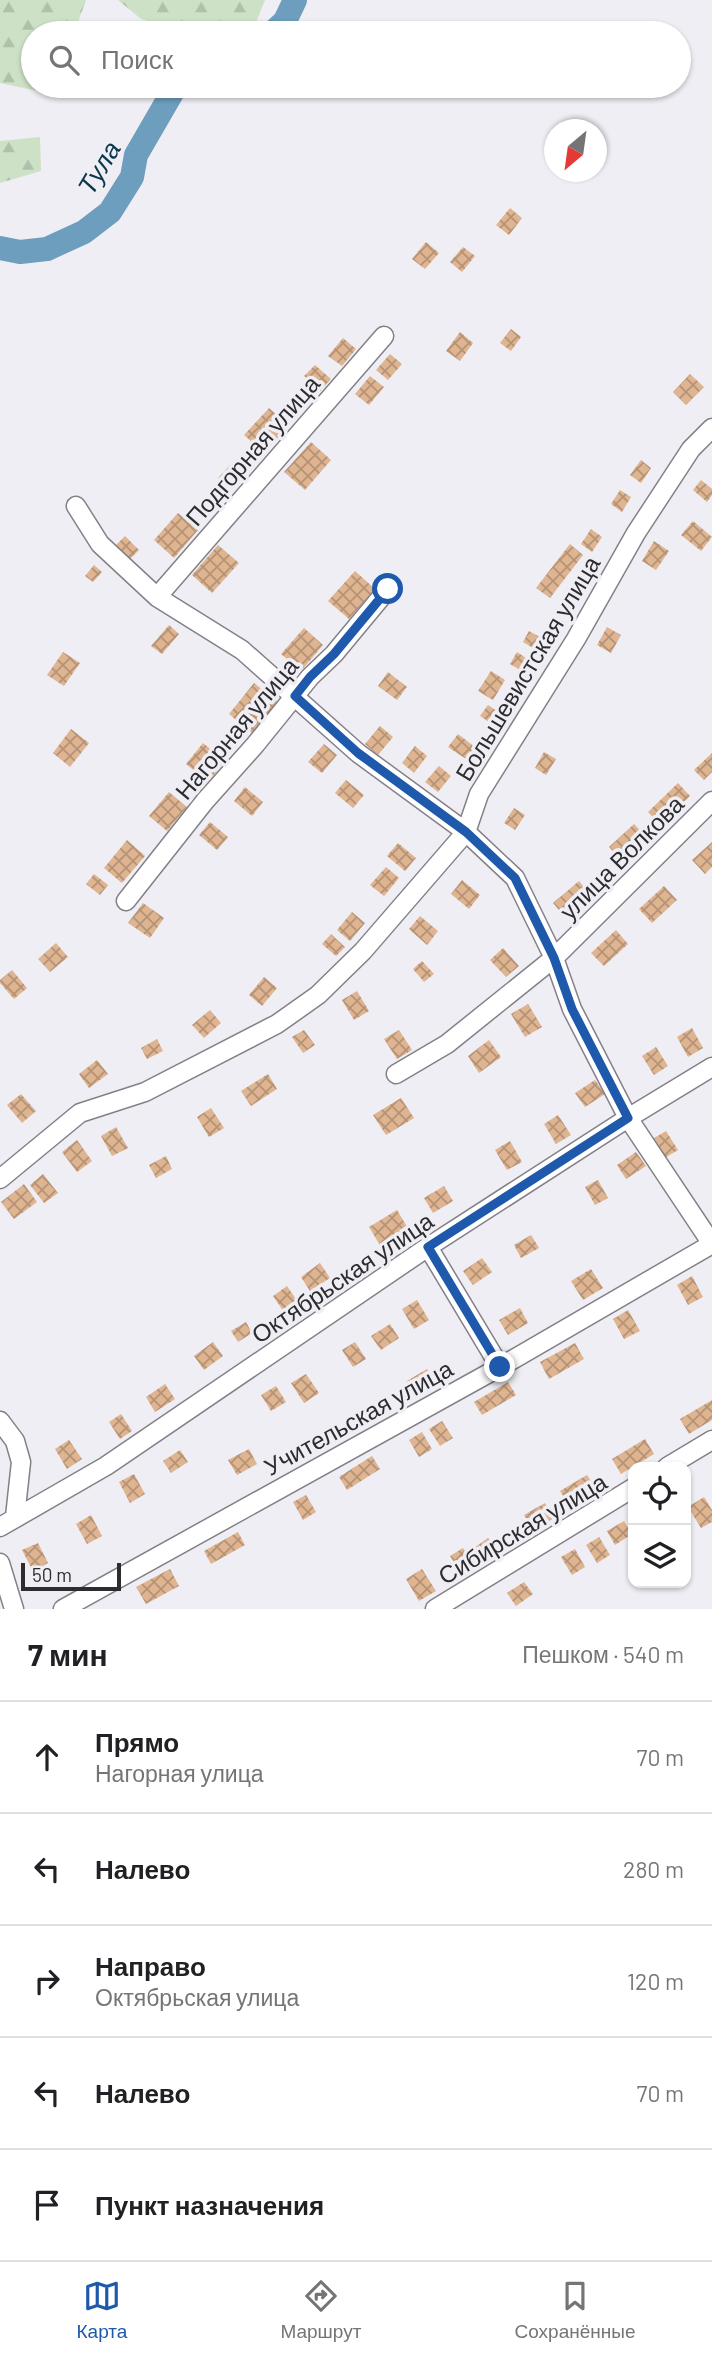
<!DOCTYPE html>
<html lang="ru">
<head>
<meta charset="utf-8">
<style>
  body { margin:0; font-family:Barlow,sans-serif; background:#f2f2f2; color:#202124 }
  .controls { position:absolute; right:21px; bottom:21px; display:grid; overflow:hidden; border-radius:14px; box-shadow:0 2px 5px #0004 }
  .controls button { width:63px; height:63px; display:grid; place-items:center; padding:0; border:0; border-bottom:2px solid #e0e0e0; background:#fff; color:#202124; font:35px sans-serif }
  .compass { position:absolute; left:544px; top:119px; width:63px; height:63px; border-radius:50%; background:#fff; box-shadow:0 2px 5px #0004; rotate:209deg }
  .scale { position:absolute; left:21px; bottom:18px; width:100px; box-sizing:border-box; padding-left:7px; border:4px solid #2d2d2f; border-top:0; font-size:19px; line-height:24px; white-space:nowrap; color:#2d2d2f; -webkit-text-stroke:5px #efeef4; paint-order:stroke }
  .stop { position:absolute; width:21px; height:21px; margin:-16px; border:5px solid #1f59ab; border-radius:50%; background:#fff }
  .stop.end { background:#1f59ab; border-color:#fff; box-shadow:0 2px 7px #0008 }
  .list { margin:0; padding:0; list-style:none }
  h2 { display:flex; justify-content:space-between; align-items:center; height:91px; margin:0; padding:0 28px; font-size:30px }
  h2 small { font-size:23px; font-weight:400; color:#757577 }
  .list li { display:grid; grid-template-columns:46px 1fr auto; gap:21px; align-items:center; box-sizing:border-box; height:112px; padding:0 28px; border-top:2px solid #e0e0e0 }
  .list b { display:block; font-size:26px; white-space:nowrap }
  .list p { margin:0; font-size:23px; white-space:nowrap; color:#757577 }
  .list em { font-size:23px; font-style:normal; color:#757577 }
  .icon { flex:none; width:38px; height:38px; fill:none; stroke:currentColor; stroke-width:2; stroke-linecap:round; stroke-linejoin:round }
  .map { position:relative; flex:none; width:712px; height:1609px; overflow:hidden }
  .search { position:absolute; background:#fff; box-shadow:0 2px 5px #0004; left:21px; right:21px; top:21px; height:77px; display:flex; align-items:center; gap:18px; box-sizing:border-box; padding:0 24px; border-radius:38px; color:#757577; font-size:26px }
  .sheet { height:651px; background:#fff }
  nav { display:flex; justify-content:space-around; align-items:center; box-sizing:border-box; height:98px; border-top:2px solid #e0e0e0; background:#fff; font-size:19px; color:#757577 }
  nav a { display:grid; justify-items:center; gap:4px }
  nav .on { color:#1f59ab }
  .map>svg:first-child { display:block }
  .forest { fill:url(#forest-firs) }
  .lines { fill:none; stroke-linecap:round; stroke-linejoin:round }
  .river { stroke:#6d9ebd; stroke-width:24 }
  .building { fill:url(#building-cross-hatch) }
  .minor-casing { stroke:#838187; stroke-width:21 }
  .minor { stroke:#fff; stroke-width:18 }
  .route { stroke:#1f59ab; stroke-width:9 }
  .labels { text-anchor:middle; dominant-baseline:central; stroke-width:7; stroke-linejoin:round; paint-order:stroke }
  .street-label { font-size:24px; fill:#2d2d2f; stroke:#efeef4 }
  .water-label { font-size:26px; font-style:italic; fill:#0b364c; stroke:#efeef4 }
</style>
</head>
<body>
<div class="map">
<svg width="712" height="1609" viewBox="0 0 712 1609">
  <defs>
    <pattern id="forest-firs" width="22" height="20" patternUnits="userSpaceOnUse" patternTransform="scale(1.75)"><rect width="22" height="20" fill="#cde1c6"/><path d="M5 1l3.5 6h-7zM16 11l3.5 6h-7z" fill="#b0c1aa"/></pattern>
    <pattern id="building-cross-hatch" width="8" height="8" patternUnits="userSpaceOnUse" patternTransform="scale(1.75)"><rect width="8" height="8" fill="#dfb490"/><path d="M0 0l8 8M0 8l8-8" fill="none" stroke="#b59376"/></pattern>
  </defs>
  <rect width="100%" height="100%" fill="#efeef4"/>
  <path class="forest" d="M 0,0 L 86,0 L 74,33 L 33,33 L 33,86 L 55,86 L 52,94 L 0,83 Z
    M 118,0 L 265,0 L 255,25 L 189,33 L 141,19 Z
    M 40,137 L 41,171 L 0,183 L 0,141 Z"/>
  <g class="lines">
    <path class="river" d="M 272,33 L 285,21 L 295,0
      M 0,248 L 20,252 L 47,249 L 84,232 L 110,212 L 132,177 L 136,155 L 176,86"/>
  </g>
  <path class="building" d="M 510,208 L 522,218 L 509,235 L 496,225 Z
    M 426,242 L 439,253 L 425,269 L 412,259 Z
    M 463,247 L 475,256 L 462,272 L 450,262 Z
    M 511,329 L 521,337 L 511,351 L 500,343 Z
    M 460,332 L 473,343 L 460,361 L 446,351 Z
    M 343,338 L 356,349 L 342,366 L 328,356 Z
    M 390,354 L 402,364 L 388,380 L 376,370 Z
    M 315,365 L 331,379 L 320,391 L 304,376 Z
    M 690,374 L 704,387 L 686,405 L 673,392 Z
    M 370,376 L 384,387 L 369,405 L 355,394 Z
    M 269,408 L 289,426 L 264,453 L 244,435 Z
    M 311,442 L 331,460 L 305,490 L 284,472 Z
    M 641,460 L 651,468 L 641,483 L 630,475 Z
    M 230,465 L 240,474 L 228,487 L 218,478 Z
    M 701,480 L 712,489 L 712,495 L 707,502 L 693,490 Z
    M 620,490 L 631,497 L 622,512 L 611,504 Z
    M 178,513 L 198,530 L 174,558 L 154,540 Z
    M 693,521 L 712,537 L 701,551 L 681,535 Z
    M 591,529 L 602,537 L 592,552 L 581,544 Z
    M 125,536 L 139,550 L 129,560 L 115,546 Z
    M 654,541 L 669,551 L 656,570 L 642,561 Z
    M 570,544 L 583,555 L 550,598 L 536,588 Z
    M 218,545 L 239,563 L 212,593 L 192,575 Z
    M 94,565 L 102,572 L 93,582 L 85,576 Z
    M 355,571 L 375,589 L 349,619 L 328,601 Z
    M 169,625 L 179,634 L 162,654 L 151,646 Z
    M 607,627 L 621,635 L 611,653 L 597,645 Z
    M 304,628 L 323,645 L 301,671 L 281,654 Z
    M 529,631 L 545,640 L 538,651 L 523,642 Z
    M 63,652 L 80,663 L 64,686 L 47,675 Z
    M 517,652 L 532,662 L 525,673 L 510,664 Z
    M 491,671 L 505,680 L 493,700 L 478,691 Z
    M 388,672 L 407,687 L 397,700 L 378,686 Z
    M 254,683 L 278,702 L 252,733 L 229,714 Z
    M 488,705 L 503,715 L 495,726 L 480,716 Z
    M 380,726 L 393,737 L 378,755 L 365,744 Z
    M 71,729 L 89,743 L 70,767 L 53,753 Z
    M 458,734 L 475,747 L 466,759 L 448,747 Z
    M 203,743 L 225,761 L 208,782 L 186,764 Z
    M 324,744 L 337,755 L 322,773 L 308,762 Z
    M 415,746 L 427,756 L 414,773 L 402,763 Z
    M 544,752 L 556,759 L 546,775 L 535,768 Z
    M 712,753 L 712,772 L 704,780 L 694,770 Z
    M 439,766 L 451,776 L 438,792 L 425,782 Z
    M 346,780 L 364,795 L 353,808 L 335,793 Z
    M 678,783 L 690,796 L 660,825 L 648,812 Z
    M 245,787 L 263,802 L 252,816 L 234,801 Z
    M 169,792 L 187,807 L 167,831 L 149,816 Z
    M 514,808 L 525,815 L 515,830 L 504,823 Z
    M 210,822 L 228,837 L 217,850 L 199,835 Z
    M 634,824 L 647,838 L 622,861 L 609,847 Z
    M 127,840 L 145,856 L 122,883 L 104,868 Z
    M 712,842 L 712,867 L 705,874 L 692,860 Z
    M 398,843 L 416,858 L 405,871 L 387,856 Z
    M 386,867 L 399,878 L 384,896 L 370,885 Z
    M 94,874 L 108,885 L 100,895 L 86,884 Z
    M 462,880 L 480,895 L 469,909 L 451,894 Z
    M 579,881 L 590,894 L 564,916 L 553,903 Z
    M 664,886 L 677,900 L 652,923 L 639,909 Z
    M 143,903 L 164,918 L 150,938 L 128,923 Z
    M 352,912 L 365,923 L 350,941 L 337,930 Z
    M 420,916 L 438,931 L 427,945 L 409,929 Z
    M 616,930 L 628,944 L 604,966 L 591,953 Z
    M 331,934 L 345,947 L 336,956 L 322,944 Z
    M 56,943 L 68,957 L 50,972 L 38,959 Z
    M 503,948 L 519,966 L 506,977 L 490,960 Z
    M 422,961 L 434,974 L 424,982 L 413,969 Z
    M 12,970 L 27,988 L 14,999 L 0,983 L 0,980 Z
    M 264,977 L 277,988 L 262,1006 L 249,995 Z
    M 357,991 L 369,1011 L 354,1020 L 342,1000 Z
    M 528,1004 L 542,1027 L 525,1037 L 511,1014 Z
    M 210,1010 L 221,1023 L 204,1038 L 192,1025 Z
    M 692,1028 L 703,1048 L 688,1057 L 677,1037 Z
    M 304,1030 L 315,1045 L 303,1053 L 292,1037 Z
    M 399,1030 L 412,1050 L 397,1059 L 384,1039 Z
    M 157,1039 L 163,1051 L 147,1059 L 141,1048 Z
    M 489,1040 L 501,1057 L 479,1073 L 468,1056 Z
    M 656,1047 L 668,1066 L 654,1075 L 642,1056 Z
    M 97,1060 L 108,1074 L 89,1088 L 79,1074 Z
    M 268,1074 L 277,1089 L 251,1106 L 241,1091 Z
    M 595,1080 L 605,1094 L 585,1107 L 575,1093 Z
    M 21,1094 L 36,1111 L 22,1123 L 7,1105 Z
    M 401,1098 L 414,1118 L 386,1135 L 373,1115 Z
    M 211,1108 L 224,1128 L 209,1137 L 197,1117 Z
    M 558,1115 L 571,1135 L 556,1144 L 544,1124 Z
    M 116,1127 L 128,1148 L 112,1156 L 101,1136 Z
    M 666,1131 L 678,1150 L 663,1159 L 651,1140 Z
    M 77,1140 L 92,1161 L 77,1172 L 62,1152 Z
    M 510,1141 L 522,1162 L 507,1170 L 495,1150 Z
    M 636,1152 L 646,1166 L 626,1179 L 617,1165 Z
    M 166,1156 L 172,1169 L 156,1178 L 149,1165 Z
    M 43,1174 L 58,1193 L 44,1203 L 30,1185 Z
    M 598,1180 L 608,1198 L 595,1205 L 585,1187 Z
    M 24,1184 L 37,1202 L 14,1219 L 1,1202 Z
    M 444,1186 L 453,1201 L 433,1213 L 424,1198 Z
    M 397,1210 L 409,1230 L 381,1247 L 369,1227 Z
    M 531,1235 L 539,1248 L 521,1258 L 514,1245 Z
    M 482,1258 L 492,1272 L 473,1285 L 463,1271 Z
    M 320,1263 L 330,1278 L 310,1291 L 301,1277 Z
    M 591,1269 L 603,1288 L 583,1300 L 571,1281 Z
    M 692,1276 L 703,1297 L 688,1305 L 677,1285 Z
    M 287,1286 L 300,1305 L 286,1315 L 273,1296 Z
    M 417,1300 L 429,1320 L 414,1329 L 402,1309 Z
    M 520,1308 L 528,1323 L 508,1335 L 499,1320 Z
    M 628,1310 L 640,1331 L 624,1339 L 613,1319 Z
    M 246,1322 L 252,1333 L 238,1342 L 231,1331 Z
    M 390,1324 L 399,1338 L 381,1350 L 371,1336 Z
    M 213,1342 L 223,1356 L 204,1370 L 194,1356 Z
    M 355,1342 L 366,1359 L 353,1367 L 342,1350 Z
    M 575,1343 L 584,1359 L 549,1379 L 540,1362 Z
    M 427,1369 L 436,1384 L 416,1396 L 407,1381 Z
    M 306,1374 L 319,1393 L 304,1403 L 291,1383 Z
    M 508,1382 L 516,1395 L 482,1415 L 474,1402 Z
    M 165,1384 L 175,1399 L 155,1412 L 146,1397 Z
    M 276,1386 L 286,1402 L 271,1411 L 261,1395 Z
    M 712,1400 L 712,1420 L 689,1434 L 680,1419 Z
    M 121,1414 L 132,1431 L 120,1439 L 109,1422 Z
    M 442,1421 L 453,1438 L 440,1446 L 429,1429 Z
    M 422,1432 L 432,1449 L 419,1457 L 409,1440 Z
    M 645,1439 L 654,1454 L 621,1474 L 612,1459 Z
    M 69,1440 L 82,1459 L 67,1469 L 55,1449 Z
    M 249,1449 L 257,1464 L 237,1475 L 228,1460 Z
    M 180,1450 L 188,1462 L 171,1473 L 163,1461 Z
    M 372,1456 L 380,1469 L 347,1490 L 339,1477 Z
    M 134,1474 L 145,1494 L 130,1503 L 119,1482 Z
    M 587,1475 L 598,1492 L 571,1509 L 560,1491 Z
    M 306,1495 L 316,1512 L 303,1520 L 293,1502 Z
    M 704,1497 L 712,1510 L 712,1522 L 701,1528 L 688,1507 Z
    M 545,1503 L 554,1518 L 533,1531 L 524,1515 Z
    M 91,1515 L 102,1536 L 87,1544 L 76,1524 Z
    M 624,1521 L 632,1534 L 615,1545 L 607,1531 Z
    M 238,1532 L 245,1545 L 211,1564 L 204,1551 Z
    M 599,1537 L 610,1555 L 597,1563 L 586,1545 Z
    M 488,1538 L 497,1551 L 480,1563 L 471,1550 Z
    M 38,1543 L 48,1563 L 33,1571 L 22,1550 Z
    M 463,1548 L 474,1566 L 461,1574 L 450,1556 Z
    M 575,1549 L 585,1567 L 572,1575 L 561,1557 Z
    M 170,1569 L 179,1586 L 146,1604 L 136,1587 Z
    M 422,1569 L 436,1591 L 419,1601 L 406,1579 Z
    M 524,1582 L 533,1594 L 516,1606 L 507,1593 Z"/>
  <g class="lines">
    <g class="minor-casing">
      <path id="minor" d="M 76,506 L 100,544 L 157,597 L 242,650 L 358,753 L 466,832 L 515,878 L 554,958 L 572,1009 L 628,1118 L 712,1244
        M 157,597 L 384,336
        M 126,901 L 205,801 L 255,745 L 310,677 L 334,654 L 388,589
        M 396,1074 L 447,1044 L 554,958 L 712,801
        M 0,1179 L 80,1113 L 145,1092 L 277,1024 L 318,995 L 363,951 L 466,832 L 479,794 L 576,639 L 636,533 L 691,449 L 712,428
        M 428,1247 L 500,1367
        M 0,1421 L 15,1441 L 21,1462 L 15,1517
        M 667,1467 L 712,1440
        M 0,1527 L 106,1466 L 428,1247 L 628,1118 L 712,1067
        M 0,1563 L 14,1609
        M 63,1609 L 500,1367 L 712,1244
        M 435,1609 L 633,1488"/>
    </g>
    <use href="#minor" class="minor"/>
  </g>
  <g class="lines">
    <path class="route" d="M 388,589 L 334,654 L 310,677 L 295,696 L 358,753 L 466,832 L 515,878 L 554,958 L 572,1009 L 628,1118 L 428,1247 L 500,1367"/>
  </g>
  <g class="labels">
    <g class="street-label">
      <text transform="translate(252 450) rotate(-49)">Подгорная улица</text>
      <text transform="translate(527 668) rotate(-59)">Большевистская улица</text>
      <text transform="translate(236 728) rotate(-50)">Нагорная улица</text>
      <text transform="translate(621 857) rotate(-45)">улица Волкова</text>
      <text transform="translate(342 1277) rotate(-34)">Октябрьская улица</text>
      <text transform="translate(358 1417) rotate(-29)">Учительская улица</text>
      <text transform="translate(522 1528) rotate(-31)">Сибирская улица</text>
    </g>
    <g class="water-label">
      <text transform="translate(98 167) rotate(-59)">Тула</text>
    </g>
  </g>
</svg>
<div class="controls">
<button><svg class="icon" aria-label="locate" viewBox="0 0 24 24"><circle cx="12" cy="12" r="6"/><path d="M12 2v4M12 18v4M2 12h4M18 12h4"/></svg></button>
<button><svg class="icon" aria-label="layers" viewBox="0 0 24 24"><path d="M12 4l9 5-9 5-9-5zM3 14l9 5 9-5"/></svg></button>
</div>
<svg class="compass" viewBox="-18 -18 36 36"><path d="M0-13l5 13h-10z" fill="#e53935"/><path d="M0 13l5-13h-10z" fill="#757577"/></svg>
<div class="scale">50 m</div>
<div class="stop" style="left:388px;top:589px"></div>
<div class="stop end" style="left:500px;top:1367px"></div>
<div class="search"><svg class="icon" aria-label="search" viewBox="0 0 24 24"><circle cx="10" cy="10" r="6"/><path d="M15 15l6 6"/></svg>Поиск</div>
</div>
<section class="sheet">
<h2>7 мин<small>Пешком · 540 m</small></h2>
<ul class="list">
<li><svg class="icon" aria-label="ahead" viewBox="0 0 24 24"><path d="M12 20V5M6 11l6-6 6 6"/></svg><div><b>Прямо</b><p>Нагорная улица</p></div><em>70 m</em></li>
<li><svg class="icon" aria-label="left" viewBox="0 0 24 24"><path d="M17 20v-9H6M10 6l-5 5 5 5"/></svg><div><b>Налево</b></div><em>280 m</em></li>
<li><svg class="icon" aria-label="right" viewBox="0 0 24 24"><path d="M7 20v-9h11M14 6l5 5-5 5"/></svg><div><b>Направо</b><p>Октябрьская улица</p></div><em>120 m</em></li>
<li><svg class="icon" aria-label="left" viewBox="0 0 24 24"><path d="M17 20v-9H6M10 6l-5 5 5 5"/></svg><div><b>Налево</b></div><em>70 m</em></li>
<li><svg class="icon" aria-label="arrive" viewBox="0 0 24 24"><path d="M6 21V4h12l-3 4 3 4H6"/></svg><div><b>Пункт назначения</b></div></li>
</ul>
</section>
<nav>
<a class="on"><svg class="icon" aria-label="map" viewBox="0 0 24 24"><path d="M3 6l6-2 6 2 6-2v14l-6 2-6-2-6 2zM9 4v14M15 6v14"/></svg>Карта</a>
<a><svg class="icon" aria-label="directions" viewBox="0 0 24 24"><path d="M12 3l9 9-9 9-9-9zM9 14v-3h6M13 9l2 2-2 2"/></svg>Маршрут</a>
<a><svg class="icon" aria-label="saved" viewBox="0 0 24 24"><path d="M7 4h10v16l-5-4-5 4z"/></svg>Сохранённые</a>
</nav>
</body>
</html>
